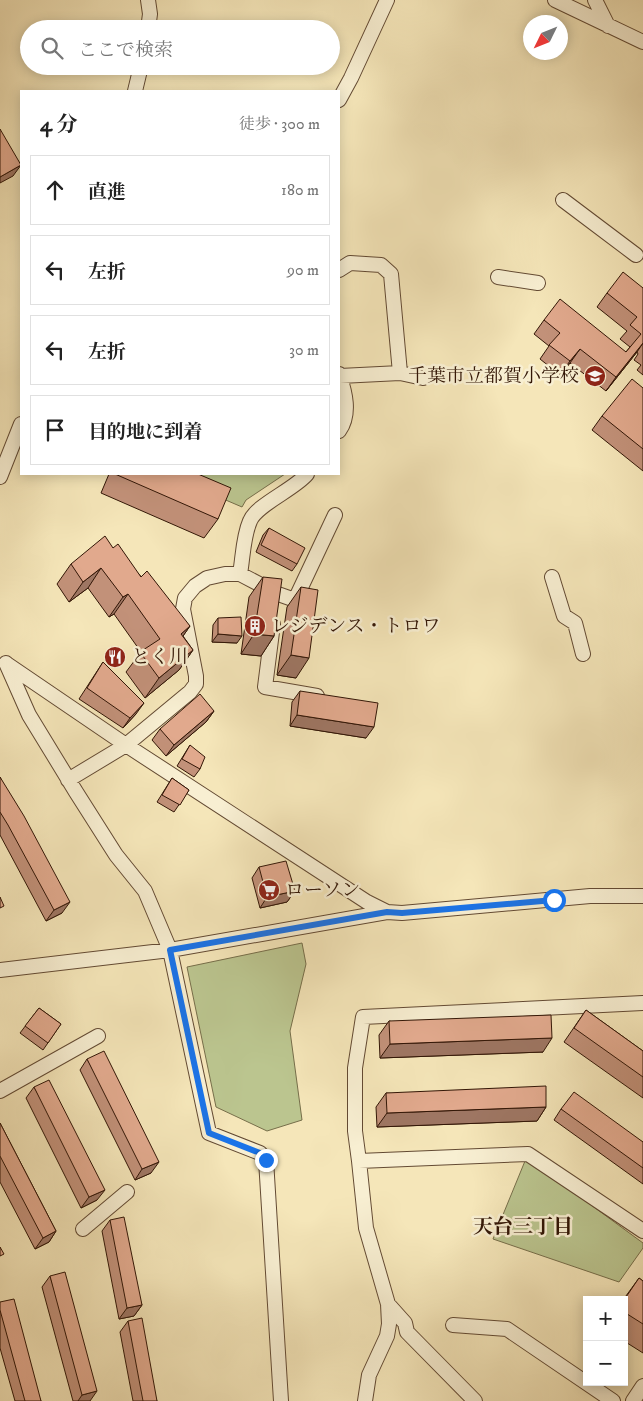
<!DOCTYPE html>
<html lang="ja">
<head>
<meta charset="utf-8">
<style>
  body { margin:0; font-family:"IM FELL DW Pica","Noto Serif JP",serif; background:#f2f2f2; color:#222 }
  .controls { position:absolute; right:15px; bottom:15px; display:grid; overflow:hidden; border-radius:0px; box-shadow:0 2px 12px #0003 }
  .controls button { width:45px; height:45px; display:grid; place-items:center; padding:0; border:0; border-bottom:1px solid #e0e0e0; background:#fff; color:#222; font:25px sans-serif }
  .compass { position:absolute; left:523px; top:15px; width:45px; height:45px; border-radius:50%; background:#fff; box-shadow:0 2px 12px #0003; rotate:227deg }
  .stop { position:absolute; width:15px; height:15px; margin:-11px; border:4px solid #1a73e8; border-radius:50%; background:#fff }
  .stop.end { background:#1a73e8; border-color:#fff; box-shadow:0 1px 5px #0008 }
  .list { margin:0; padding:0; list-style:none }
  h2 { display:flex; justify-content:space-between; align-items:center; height:65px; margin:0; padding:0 20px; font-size:21px }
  h2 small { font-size:16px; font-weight:400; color:#767676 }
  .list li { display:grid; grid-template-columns:32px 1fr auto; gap:15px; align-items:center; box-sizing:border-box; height:70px; margin:0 10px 10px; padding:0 10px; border:1px solid #e0e0e0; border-radius:0px }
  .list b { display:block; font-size:19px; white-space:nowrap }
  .list em { font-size:16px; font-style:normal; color:#767676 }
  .icon { flex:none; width:28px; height:28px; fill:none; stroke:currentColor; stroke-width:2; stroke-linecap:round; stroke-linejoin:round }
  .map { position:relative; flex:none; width:643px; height:1401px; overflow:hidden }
  .search { position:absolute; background:#fff; box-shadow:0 2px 12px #0003; left:20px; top:20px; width:320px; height:55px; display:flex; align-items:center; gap:12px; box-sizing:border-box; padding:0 18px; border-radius:28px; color:#767676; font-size:19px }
  .panel { position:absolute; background:#fff; box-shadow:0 2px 12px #0003; left:20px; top:90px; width:320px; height:385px; border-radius:0px }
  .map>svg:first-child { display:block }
  .green { fill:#bbc58f; stroke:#766e4a }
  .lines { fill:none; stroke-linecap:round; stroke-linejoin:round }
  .minor-casing { stroke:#634a33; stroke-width:16 }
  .minor { stroke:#f8efd2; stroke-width:14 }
  .wall { fill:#c29179; stroke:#321606 }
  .shaded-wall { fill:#9e7663; stroke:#321606 }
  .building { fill:#e1a98d; stroke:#321606 }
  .route { stroke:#1a73e8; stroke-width:6 }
  .labels { text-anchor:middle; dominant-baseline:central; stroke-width:5; stroke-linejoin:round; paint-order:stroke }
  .poi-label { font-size:19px; fill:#321606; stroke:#f8efd2; text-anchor:start }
  .neighbourhood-label { font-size:20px; font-weight:bold; fill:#321606; stroke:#f8efd2 }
</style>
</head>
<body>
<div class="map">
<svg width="643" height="1401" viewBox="0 0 643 1401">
  <rect width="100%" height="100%" fill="#f5e6b9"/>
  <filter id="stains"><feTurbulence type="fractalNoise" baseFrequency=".004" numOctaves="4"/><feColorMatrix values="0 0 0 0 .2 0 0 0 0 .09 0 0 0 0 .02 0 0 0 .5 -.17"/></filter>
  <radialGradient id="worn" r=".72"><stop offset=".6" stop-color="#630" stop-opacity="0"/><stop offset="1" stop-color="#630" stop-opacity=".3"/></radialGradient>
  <path class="green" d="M 165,474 L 285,474 L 246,500 L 242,507 Z
    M 302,943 L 306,964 L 290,1031 L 302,1120 L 267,1131 L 216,1107 L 187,967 Z
    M 525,1161 L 538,1166 L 643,1243 L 643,1248 L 619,1282 L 493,1239 Z"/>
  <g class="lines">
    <g class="minor-casing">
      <path id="minor" d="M 555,0 L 643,42
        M 595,0 L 608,26
        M 148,29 L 150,14 L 148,0
        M 135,91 L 141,66
        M 339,100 L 351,78 L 387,0
        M 563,200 L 636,255
        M 339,270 L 350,263 L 381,265 L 391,274 L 400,373
        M 498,277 L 538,283
        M 339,374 C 345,392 351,414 339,431
        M 340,376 L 400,373 L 423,378
        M 0,477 L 21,424
        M 240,574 C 243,557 243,537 250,521 C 256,505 295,489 307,474
        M 552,577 L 564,616 L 575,623 L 583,654
        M 273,624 L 265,687 L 317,696
        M 6,663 L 29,715 L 76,792 L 116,855 L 145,891 L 170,950 L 209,1133 L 260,1153 L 266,1160 L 281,1401
        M 7,664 L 126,745 L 367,902 L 387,912
        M 68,780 L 126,745 L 190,692 L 196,684 L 196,676 L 183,609 L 185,598 L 195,586 L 207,578 L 225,574 L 240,574 L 278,594 L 295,600 L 335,515
        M 0,970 L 170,950 L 387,912 L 402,913 L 590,896 L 643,896
        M 0,1091 L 98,1036
        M 359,1161 L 355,1131 L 355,1068 L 363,1017 L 643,1003
        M 83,1229 L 127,1192
        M 388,1304 L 405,1323 L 407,1332 L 475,1401
        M 453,1325 L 507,1329 L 613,1401
        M 365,1401 L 369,1375 L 387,1336 L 389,1324 L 388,1304 L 366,1228 L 359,1161 L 528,1154 L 643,1231
        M 633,1401 L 643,1386"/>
    </g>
    <use href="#minor" class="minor"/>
  </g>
  <path class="wall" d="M 643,288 L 643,375 L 637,370 L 641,365 L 634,360 L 638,354 L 637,352 L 606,391 L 570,363 L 560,375 L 540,359 L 549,346 L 534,334 L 544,320 L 626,352 L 630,347 L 620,339 L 627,331 L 597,307 L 607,293 Z
    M 643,388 L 643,471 L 592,430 L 602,416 Z
    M 109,474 L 198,474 L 218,519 L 204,538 L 101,493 Z
    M 269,528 L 297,564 L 292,571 L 256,552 L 263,535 Z
    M 113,548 L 190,626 L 183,636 L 193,650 L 179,670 L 145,698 L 126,672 L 141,652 L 114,614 L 109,617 L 88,588 L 69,602 L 57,584 L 71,564 Z
    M 263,577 L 274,636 L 261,656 L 241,654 L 249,597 Z
    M 301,587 L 296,678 L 277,675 L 287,607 Z
    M 218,618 L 237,643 L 212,642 L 213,625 Z
    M 103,662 L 136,714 L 123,728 L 79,699 Z
    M 300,691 L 366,738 L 290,726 L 292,702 Z
    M 214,711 L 206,722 L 166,756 L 152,740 L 160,729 Z
    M 190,745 L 200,769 L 194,777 L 177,766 Z
    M 0,777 L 62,913 L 46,921 L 0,835 Z
    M 172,778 L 189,790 L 174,812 L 157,802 Z
    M 259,867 L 295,891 L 287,902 L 260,908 L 252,878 Z
    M 39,1008 L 61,1024 L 43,1050 L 20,1033 Z
    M 586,1010 L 643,1051 L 643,1098 L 564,1042 Z
    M 389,1021 L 543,1052 L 380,1058 L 379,1035 Z
    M 87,1059 L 151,1173 L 135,1180 L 80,1070 Z
    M 34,1087 L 97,1200 L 81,1208 L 26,1098 Z
    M 386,1093 L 546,1107 L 537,1121 L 377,1127 L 376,1107 Z
    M 561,1109 L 643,1142 L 643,1184 L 554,1120 Z
    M 0,1123 L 56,1231 L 49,1242 L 35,1249 L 0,1182 Z
    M 110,1220 L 142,1305 L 134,1316 L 119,1319 L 102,1231 Z
    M 50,1276 L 90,1401 L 73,1401 L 42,1287 Z
    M 639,1278 L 643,1281 L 643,1353 L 624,1341 L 624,1300 L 623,1300 Z
    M 0,1302 L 41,1401 L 15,1401 L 0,1348 Z
    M 128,1321 L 157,1401 L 133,1401 L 120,1332 Z"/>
  <path class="shaded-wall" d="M 21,165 L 13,176 L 0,183 L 0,177 Z
    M 643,343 L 637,352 L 606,391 L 616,377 Z
    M 580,349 L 570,363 L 560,375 L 570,361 Z
    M 101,568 L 88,588 L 69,602 L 83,582 Z
    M 128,594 L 114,614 L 109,617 L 123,597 Z
    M 190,626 L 176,646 L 181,634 Z
    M 218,634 L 242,636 L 237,643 L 212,642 Z
    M 254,634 L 274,636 L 261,656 L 241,654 Z
    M 193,650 L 179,670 L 145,698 L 159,678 Z
    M 291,655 L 309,658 L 296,678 L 277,675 Z
    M 144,703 L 136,714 L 123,728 L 130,718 Z
    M 214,711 L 206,722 L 166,756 L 174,745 Z
    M 297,715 L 374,727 L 366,738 L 290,726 Z
    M 295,891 L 287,902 L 260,908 L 267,897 Z
    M 70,902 L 62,913 L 46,921 L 54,910 Z
    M 552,1038 L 543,1052 L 380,1058 L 390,1044 Z
    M 546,1107 L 537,1121 L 377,1127 L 387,1113 Z
    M 159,1162 L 151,1173 L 135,1180 L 142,1169 Z
    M 105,1190 L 97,1200 L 81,1208 L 89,1197 Z
    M 56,1231 L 49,1242 L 35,1249 L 43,1238 Z
    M 142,1305 L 134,1316 L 119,1319 L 127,1308 Z
    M 97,1391 L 90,1401 L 78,1401 L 82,1395 Z"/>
  <path class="building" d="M 0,129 L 21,165 L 0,177 Z
    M 623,272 L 643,288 L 643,343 L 616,377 L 580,349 L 570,361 L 549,345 L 560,333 L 544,320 L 560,299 L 626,352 L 641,334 L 630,325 L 637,317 L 607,293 Z
    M 632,379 L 643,388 L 643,449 L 602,416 Z
    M 115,474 L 198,474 L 231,488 L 218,519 Z
    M 269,528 L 305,548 L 297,564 L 261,545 Z
    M 105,536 L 113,548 L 118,544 L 141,577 L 147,571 L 190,626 L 181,634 L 193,650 L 159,678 L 140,652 L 160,639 L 128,594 L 123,597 L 101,568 L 83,582 L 71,564 Z
    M 263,577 L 282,579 L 274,636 L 254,634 Z
    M 301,587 L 318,590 L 309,658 L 291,655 Z
    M 241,617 L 242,636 L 218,634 L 218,618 Z
    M 103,662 L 144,703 L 130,718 L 87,688 Z
    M 300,691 L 378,703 L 374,727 L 297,715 Z
    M 200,694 L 214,711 L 174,745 L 160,729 Z
    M 190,745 L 205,757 L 200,769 L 182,759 Z
    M 0,777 L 24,816 L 70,902 L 54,910 L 8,825 L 0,812 Z
    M 172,778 L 189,790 L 180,805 L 162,795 Z
    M 286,861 L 295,891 L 267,897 L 259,867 Z
    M 0,897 L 4,906 L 0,908 Z
    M 39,1008 L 61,1024 L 48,1043 L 25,1026 Z
    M 586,1010 L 643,1051 L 643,1077 L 574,1028 Z
    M 551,1015 L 552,1038 L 390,1044 L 389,1021 Z
    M 104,1051 L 159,1162 L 142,1169 L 87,1059 Z
    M 49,1080 L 105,1190 L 89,1197 L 34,1087 Z
    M 546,1086 L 546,1107 L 387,1113 L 386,1093 Z
    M 574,1092 L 643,1142 L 643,1168 L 561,1109 Z
    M 0,1123 L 56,1231 L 43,1238 L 0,1156 Z
    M 124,1217 L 142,1305 L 127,1308 L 110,1220 Z
    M 0,1247 L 4,1254 L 0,1256 Z
    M 65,1272 L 97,1391 L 82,1395 L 50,1276 Z
    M 639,1278 L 643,1281 L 643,1324 L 624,1312 L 624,1300 Z
    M 14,1299 L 41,1401 L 25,1401 L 0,1310 L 0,1302 Z
    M 142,1318 L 157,1401 L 143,1401 L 128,1321 Z"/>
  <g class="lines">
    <path class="route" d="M 266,1160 L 260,1153 L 209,1133 L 170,950 L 387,912 L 402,913 L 554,900"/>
  </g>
  <defs>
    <g id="school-disc" transform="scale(1.125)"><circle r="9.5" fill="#8f2418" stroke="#f8efd2"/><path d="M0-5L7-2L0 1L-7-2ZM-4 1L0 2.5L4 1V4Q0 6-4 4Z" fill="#fff"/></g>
    <g id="building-disc" transform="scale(1.125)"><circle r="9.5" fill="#8f2418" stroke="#f8efd2"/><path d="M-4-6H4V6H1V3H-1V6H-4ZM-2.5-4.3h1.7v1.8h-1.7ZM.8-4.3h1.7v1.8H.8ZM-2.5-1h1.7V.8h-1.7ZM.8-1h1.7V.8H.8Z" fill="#fff"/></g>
    <g id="restaurant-disc" transform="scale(1.125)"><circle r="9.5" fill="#8f2418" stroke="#f8efd2"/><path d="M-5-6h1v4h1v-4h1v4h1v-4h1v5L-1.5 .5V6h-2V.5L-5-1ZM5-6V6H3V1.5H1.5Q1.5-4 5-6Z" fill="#fff"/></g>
    <g id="supermarket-disc" transform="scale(1.125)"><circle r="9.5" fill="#8f2418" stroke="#f8efd2"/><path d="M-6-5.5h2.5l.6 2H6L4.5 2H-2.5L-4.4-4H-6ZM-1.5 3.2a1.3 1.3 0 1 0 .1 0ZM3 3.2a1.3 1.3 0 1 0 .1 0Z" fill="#fff"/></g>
  </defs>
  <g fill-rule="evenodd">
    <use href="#school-disc" x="595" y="376"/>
    <use href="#building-disc" x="255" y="626"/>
    <use href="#restaurant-disc" x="115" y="657"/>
    <use href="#supermarket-disc" x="269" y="890"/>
  </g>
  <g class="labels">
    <g class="poi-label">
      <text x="579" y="376" text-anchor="end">千葉市立都賀小学校</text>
      <text x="271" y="626">レジデンス・トロワ</text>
      <text x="131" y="657">とく川</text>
      <text x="285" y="890">ローソン</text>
    </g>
    <g class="neighbourhood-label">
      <text x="523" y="1227">天台三丁目</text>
    </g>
  </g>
  <rect width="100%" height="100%" filter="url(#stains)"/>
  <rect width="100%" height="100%" fill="url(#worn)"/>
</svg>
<div class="controls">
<button>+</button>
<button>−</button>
</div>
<svg class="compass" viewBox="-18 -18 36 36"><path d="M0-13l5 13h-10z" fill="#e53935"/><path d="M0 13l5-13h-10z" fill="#767676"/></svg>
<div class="stop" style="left:554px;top:900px"></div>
<div class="stop end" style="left:266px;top:1160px"></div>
<div class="search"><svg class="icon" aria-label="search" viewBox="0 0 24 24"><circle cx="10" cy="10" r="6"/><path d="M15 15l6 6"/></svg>ここで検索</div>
<section class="panel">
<h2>4 分<small>徒歩 · 300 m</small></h2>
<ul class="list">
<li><svg class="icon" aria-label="ahead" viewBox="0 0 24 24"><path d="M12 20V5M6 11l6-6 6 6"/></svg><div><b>直進</b></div><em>180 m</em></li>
<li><svg class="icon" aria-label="left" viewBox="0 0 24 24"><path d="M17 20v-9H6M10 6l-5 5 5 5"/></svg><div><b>左折</b></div><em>90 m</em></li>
<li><svg class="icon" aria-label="left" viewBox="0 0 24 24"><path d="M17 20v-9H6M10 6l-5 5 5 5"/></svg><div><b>左折</b></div><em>30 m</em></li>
<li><svg class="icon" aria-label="arrive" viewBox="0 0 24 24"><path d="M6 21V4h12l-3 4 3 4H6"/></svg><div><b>目的地に到着</b></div></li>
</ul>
</section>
</div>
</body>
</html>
